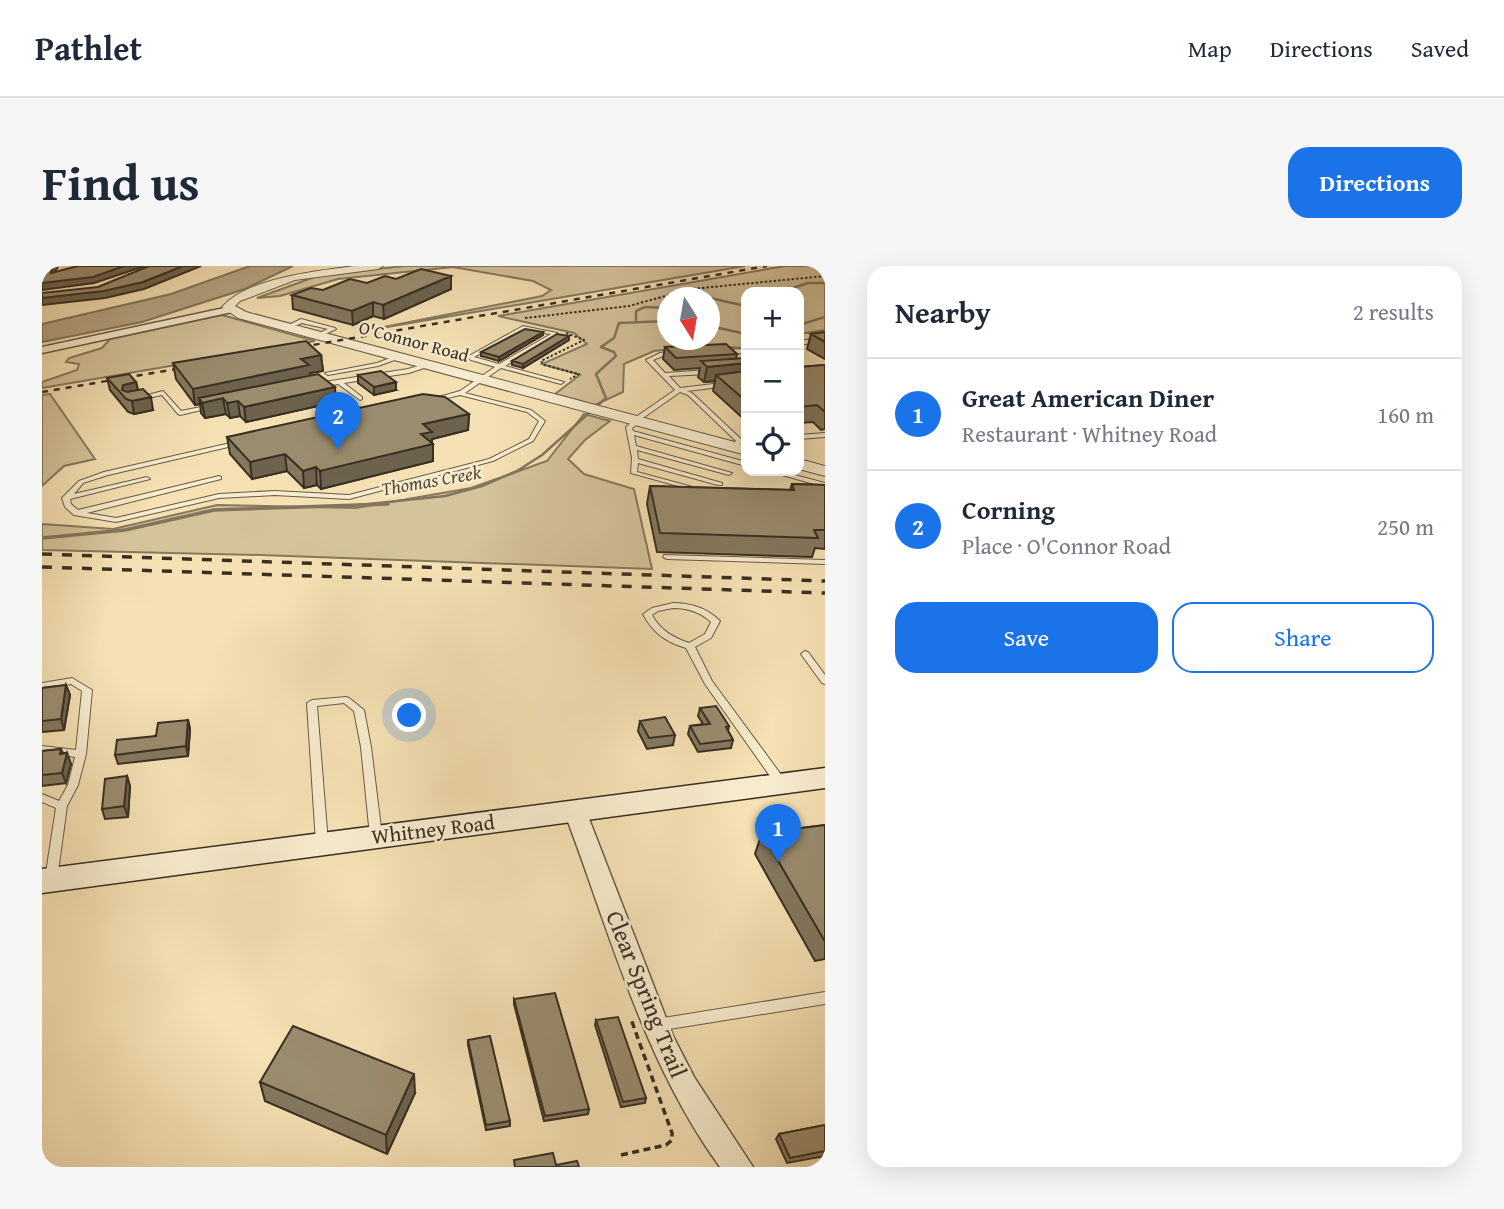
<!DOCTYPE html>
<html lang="en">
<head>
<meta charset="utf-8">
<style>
  body { margin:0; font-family:"Gentium Book Plus",serif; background:#f6f6f7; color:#1f2937 }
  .controls { position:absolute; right:21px; top:21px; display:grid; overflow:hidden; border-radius:14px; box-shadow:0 7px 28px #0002 }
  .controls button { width:63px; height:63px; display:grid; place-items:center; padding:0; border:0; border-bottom:2px solid #e0e1e3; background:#fff; color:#1f2937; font:35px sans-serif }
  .compass { position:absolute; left:615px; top:21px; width:63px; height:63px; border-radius:50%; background:#fff; box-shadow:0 7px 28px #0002; rotate:169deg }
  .you { position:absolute; left:368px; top:450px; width:24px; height:24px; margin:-18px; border:5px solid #fff; border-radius:50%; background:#1a73e8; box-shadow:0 0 0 10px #1a73e833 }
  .badge { display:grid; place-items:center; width:46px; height:46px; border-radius:50%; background:#1a73e8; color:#fff; font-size:23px; font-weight:700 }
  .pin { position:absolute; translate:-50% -58px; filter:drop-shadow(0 2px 4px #0008) }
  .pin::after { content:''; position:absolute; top:37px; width:24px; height:21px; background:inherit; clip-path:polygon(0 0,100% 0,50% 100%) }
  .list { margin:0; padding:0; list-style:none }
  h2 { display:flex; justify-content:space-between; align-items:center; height:91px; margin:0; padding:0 28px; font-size:30px }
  h2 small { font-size:23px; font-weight:400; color:#747a83 }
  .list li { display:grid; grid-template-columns:46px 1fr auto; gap:21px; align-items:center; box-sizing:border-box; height:112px; padding:0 28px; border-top:2px solid #e0e1e3 }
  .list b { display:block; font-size:26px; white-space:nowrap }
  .list p { margin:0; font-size:23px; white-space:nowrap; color:#747a83 }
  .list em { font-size:23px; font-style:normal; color:#747a83 }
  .actions { display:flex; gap:14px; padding:21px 28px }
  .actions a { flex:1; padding:16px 0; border:2px solid #1a73e8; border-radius:21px; text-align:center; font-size:24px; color:#1a73e8 }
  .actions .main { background:#1a73e8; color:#fff }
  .icon { flex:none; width:38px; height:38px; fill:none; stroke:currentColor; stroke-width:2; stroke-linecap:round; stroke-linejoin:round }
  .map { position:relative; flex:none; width:783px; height:901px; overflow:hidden; border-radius:21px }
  header { display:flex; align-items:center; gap:42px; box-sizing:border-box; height:98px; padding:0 35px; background:#fff; border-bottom:2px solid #e0e1e3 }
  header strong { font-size:33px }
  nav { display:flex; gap:38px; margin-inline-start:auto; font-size:24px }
  .intro { display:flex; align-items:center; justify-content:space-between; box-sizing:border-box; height:168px; padding:0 42px }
  h1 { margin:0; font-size:49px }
  .button { padding:18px 32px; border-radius:21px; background:#1a73e8; color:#fff; font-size:24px; font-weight:700 }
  main { display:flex; gap:42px; padding:0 42px }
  aside { flex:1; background:#fff; border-radius:21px; box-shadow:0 7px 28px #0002 }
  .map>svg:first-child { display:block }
  .green { fill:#d5c39b; stroke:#86795e; stroke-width:2; fill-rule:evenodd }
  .water { fill:#b5a482; stroke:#83755c; stroke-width:2 }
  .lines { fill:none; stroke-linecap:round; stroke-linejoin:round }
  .stream-far1 { stroke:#83755c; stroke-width:2.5 }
  .stream { stroke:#83755c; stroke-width:3.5 }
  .service-casing { stroke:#675c46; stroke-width:2 }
  .minor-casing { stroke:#675c46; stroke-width:3 }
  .tertiary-casing { stroke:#675c46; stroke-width:2 }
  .secondary-casing { stroke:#382f22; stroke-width:3 }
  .path-far1 { stroke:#382f22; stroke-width:2; stroke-dasharray:2.5 2; stroke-linecap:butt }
  .path { stroke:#382f22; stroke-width:3.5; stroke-dasharray:7 4.5; stroke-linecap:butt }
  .service { fill:#f8ecce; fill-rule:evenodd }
  .minor { fill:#f8ecce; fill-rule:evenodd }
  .tertiary { fill:#f8ecce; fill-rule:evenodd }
  .secondary { fill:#f8ecce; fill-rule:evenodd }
  .rail-far1 { stroke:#382f22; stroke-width:2.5; stroke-dasharray:6 6; stroke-linecap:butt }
  .rail { stroke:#382f22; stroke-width:3.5; stroke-dasharray:10 10; stroke-linecap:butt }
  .wall { fill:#84785f; stroke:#382f22; stroke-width:2 }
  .shaded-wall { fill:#6c624d; stroke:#382f22; stroke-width:2 }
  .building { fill:#9a8c6e; stroke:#382f22; stroke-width:2 }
  .labels { text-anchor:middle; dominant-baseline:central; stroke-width:5; stroke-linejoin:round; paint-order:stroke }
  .far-street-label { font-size:18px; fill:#382f22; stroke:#f8ecce }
  .far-water-label { font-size:19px; font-style:italic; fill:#574c3a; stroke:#f8ecce }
  .street-label { font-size:21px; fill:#382f22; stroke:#f8ecce }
  .near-street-label { font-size:24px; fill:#382f22; stroke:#f8ecce }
</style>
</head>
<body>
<header>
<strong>Pathlet</strong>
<nav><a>Map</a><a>Directions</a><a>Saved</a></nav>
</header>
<div class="intro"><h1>Find us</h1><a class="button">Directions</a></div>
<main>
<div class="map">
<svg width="783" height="901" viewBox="0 0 783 901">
  <rect width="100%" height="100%" fill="#f5e1b4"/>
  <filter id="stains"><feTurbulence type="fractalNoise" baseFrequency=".00286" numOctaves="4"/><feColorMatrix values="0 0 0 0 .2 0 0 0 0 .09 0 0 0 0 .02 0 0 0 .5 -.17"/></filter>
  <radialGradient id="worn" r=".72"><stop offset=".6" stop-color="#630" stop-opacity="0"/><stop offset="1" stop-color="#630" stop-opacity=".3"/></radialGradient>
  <path class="green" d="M 363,0 L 703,0 L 316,66 L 500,30 L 509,24 L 491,15 L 411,1 L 296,13 L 238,30 L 215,32 L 278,9 Z
    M 743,0 L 783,0 L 783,64 L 757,68 L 757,26 L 704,26 L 704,82 L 660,80 L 612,85 L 582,98 L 581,126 L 553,139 L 513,128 L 538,109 L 500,98 L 545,78 L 532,67 L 456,50 ZM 626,32 L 668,32 L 668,74 L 626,74 Z
    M 180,49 L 273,75 L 0,122 L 0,116 L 35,104 L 37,98 L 24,96 L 27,92 L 60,82 L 68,73 Z
    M 8,128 L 53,193 L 22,200 L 0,220 L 0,129 Z
    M 542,148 L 568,155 L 543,174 L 526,193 L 542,208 L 592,223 L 610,303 L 218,289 L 0,284 L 0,258 L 71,263 L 175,239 L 314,242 L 429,222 L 505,195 Z"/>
  <path class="water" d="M 208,0 L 251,0 L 203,23 L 100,56 L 0,76 L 0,58 L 129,28 Z"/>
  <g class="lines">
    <path class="stream-far1" d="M 739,26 L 766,17 L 783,17
      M 668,32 L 704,40
      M 594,54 L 594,45 L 603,41 L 626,42
      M 757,59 L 783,51
      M 668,60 L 704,68
      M 317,239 L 403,230 L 440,220 L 475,205 L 500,189 L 564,132 L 554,108 L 574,90 L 572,86 L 559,81 L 572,72 L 577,57 L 626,55"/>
    <path class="stream" d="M 0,272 L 83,264 L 172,244 L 346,238"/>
    <g class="service-casing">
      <path id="service" d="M 259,53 L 293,62 L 294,63 L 277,71 L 274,69 L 275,68 L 286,63 L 260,57 L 248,62 L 243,61 Z
        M 481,60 L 515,67 L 512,71 L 463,100 L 522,116 L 519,118 L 459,102 L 423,127 L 489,144 L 503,155 L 491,175 L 451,195 L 307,233 L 233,229 L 177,232 L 74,256 L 32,249 L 23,241 L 20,232 L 37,215 L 62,206 L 197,175 L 200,177 L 199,178 L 66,209 L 41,217 L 32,228 L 105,211 L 108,213 L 28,233 L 29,238 L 36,244 L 177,210 L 179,211 L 179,213 L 45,247 L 74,252 L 177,228 L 233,225 L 307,229 L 447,193 L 487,173 L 497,155 L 485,146 L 418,129 L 389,136 L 386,134 L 418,125 L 453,101 L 429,94 L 425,91 ZM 482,64 L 509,68 L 457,98 L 432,91 Z
        M 783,71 L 783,75 L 757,79 L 757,75 Z
        M 704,83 L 704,87 L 680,88 L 677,86 L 680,84 Z
        M 634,85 L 637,87 L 636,88 L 621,90 L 611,94 L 623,107 L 667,104 L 670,106 L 667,108 L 627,110 L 638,122 L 704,114 L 704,118 L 645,125 L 650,127 L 701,175 L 693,182 L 689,182 L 689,180 L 694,175 L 646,129 L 638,126 L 598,154 L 598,156 L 590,162 L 591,165 L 704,196 L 704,200 L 592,169 L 594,180 L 690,207 L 687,209 L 595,184 L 596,193 L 680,217 L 680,219 L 676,219 L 596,197 L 595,206 L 658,223 L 654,225 L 589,207 L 590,192 L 584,161 L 591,155 L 591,153 L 633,124 L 604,94 L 618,87 Z
        M 356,89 L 359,91 L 358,92 L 336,100 L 286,109 L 283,107 L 335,97 Z
        M 386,97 L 388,98 L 388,100 L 367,107 L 302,117 L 320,131 L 320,133 L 318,134 L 296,118 L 276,121 L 273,119 L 276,117 L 366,103 Z
        M 121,125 L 139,145 L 169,139 L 172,141 L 138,149 L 136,148 L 120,129 L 97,134 L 94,132 Z
        M 783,167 L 783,171 L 757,173 L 757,169 Z
        M 728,205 L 738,205 L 783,217 L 783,221 L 729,206 Z
        M 622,289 L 783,294 L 783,298 L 625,293 L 621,291 Z
        M 631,337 C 649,337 665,342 678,355 L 669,372 L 653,381 L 670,415 L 743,514 L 744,517 L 743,520 L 735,520 L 663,418 L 644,382 C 624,376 611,367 601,348 L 610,342 ZM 631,342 C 646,342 658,346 669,356 L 663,368 L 647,377 C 630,371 618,364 610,349 L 616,345 Z
        M 763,385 L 766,386 L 783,409 L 783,418 L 780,417 L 759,388 Z
        M 30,412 L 50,424 L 44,488 L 36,519 L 25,540 L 15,613 L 13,616 L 9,618 L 5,616 L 3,613 L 14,542 L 0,536 L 0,528 L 17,535 L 26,519 L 33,491 L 0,486 L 0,480 L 34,484 L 40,425 L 29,418 L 0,423 L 0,417 Z
        M 304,431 L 307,432 L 322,444 L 329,481 L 340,570 L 338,573 L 334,574 L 330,573 L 328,570 L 319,481 L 312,445 L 302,437 L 275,440 L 286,577 L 284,580 L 280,581 L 276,580 L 274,577 L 265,437 L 270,434 Z
        M 783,726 L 783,738 L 615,765 L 610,763 L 608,759 L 610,755 L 615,753 Z"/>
    </g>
    <g class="minor-casing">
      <path id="minor" d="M 187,41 L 192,44 L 190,46 L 0,87 L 0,81 Z
        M 533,537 L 541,539 L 544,545 L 631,770 L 652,811 L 711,901 L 678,901 C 601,795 568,666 522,545 L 525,539 Z"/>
    </g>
    <g class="tertiary-casing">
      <path id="tertiary" d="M 312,0 L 341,0 L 336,3 L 253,14 L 198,35 L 193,40 L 204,46 L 704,179 L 704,189 L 196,52 L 180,41 C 205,12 275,5 312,0 Z
        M 757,193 L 783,200 L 783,210 L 757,203 Z"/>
    </g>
    <g class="secondary-casing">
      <path id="secondary" d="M 783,502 L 783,522 L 0,627 L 0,603 Z"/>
    </g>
    <path class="path-far1" d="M 483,52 L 587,40 L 649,23 L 783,10
      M 524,67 L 542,74 L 499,95 L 502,99 L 537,108 L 528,113"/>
    <path class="path" d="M 579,889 L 624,879 L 630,874 L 630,867 L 589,753"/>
    <use href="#service" class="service"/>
    <use href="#minor" class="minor"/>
    <use href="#tertiary" class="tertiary"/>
    <use href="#secondary" class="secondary"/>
    <path class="rail-far1" d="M 248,83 L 725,0
      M 0,126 L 152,100"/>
    <path class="rail" d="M 0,288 L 783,315
      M 0,301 L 783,327"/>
  </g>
  <path class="wall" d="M 325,17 L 409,23 L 342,53 L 331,50 L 311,59 L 251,43 L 250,29 Z
    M 783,66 L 783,93 L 765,83 L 769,68 Z
    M 501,69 L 457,95 L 439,90 L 439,86 Z
    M 527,74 L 481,102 L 470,99 L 470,95 Z
    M 623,81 L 695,88 L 694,93 L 704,92 L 704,155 L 671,125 L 673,115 L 662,116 L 656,111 L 658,102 L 632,104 L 621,93 Z
    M 279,89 L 281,105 L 268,107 L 268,109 L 294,136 L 204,156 L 198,150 L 188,152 L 184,148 L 163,152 L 159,147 L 158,138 L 153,139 L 134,113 L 131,97 Z
    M 783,99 L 783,163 L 779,164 L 771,156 L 757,157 L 757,101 Z
    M 316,109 L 354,124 L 332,129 L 316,117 Z
    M 65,112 L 94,116 L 96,124 L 111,144 L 92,148 L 86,146 L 68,124 Z
    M 427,148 L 426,164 L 390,173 L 391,195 L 279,223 L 275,219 L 262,222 L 245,205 L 210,213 L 188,188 L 185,171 Z
    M 750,218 L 783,219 L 783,283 L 773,282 L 770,291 L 615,286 L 605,238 L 608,220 L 748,224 Z
    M 24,419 L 28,429 L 22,464 L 0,466 L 0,422 Z
    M 658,442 L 687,460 L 686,465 L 691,474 L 689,482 L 656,486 L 646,468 L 648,460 L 661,458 L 656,450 Z
    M 146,454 L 148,463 L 146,490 L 76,498 L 73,489 Z
    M 598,455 L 633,469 L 631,479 L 605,483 L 596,465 Z
    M 19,483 L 21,487 L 25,487 L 29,498 L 24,517 L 0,520 L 0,485 Z
    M 85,510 L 88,520 L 86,551 L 63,553 L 60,543 Z
    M 783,559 L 783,693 L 773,695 L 713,588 L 720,567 Z
    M 472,733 L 547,843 L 546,848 L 502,855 L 472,738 Z
    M 554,754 L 604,832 L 603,837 L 579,841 L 553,759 Z
    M 426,774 L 468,855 L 468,860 L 444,864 L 426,779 Z
    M 218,816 L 373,827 L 345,888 L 223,835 Z
    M 783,859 L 783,890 L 745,897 L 734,873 L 737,868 Z"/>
  <path class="shaded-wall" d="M 11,0 L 16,0 L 10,13 L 9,7 Z
    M 82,0 L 103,0 L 52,17 L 0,24 L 0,17 Z
    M 141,0 L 159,0 L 102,23 L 63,32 L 0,39 L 0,32 L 101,16 Z
    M 409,10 L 409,23 L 342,53 L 341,39 Z
    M 331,36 L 331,50 L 311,59 L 310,45 Z
    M 501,66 L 501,69 L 457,95 L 457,91 Z
    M 527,70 L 527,74 L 481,102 L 481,98 Z
    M 279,89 L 281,105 L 268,107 L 269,115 L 181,133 L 184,148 L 163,152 L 160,137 L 157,132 L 158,138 L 153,139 L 151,123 L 259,93 Z
    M 704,97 L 704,112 L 674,109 L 673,115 L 662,116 L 665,101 Z
    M 94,116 L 97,128 L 83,131 L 80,124 L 81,119 Z
    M 354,116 L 354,124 L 332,129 L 332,121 Z
    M 293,121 L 294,136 L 204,156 L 202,141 Z
    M 109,131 L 111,144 L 92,148 L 90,135 Z
    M 196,135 L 198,150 L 188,152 L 185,137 Z
    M 427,148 L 426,164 L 390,173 L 390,178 L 391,178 L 391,195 L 279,223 L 278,205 L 381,158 Z
    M 243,188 L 245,205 L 210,213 L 208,196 Z
    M 274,201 L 275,219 L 262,222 L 261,205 Z
    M 24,419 L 28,429 L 22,464 L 19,453 Z
    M 146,454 L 148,463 L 146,490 L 144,480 Z
    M 25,487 L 29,498 L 24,517 L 20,507 Z
    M 85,510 L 88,520 L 86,551 L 82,540 Z
    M 372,808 L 373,827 L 345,888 L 344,869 Z"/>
  <path class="building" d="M 0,0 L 11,0 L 9,7 L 36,0 L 82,0 L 51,11 L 0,17 Z
    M 107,0 L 141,0 L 101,16 L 62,25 L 0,32 L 0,27 L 56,21 Z
    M 379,3 L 409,10 L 341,39 L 331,36 L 310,45 L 250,29 L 269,22 L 281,24 L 308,13 L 325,17 L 343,10 L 354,13 Z
    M 483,63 L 501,66 L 457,91 L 439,86 Z
    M 783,66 L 783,76 L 769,68 Z
    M 515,68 L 527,70 L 481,98 L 470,95 Z
    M 264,75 L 279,89 L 259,93 L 267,99 L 151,123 L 131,97 Z
    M 684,78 L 695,88 L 634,92 L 623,81 Z
    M 704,92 L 704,97 L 665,101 L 659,95 Z
    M 783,99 L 783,146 L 775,139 L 757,141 L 757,101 Z
    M 339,105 L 354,116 L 332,121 L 316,109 Z
    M 704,105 L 704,135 L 674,109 Z
    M 87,108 L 94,116 L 81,119 L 80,124 L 85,126 L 101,123 L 109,131 L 90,135 L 84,133 L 65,112 Z
    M 276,108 L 293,121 L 202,141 L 196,135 L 185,137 L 181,132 L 160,137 L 157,132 Z
    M 381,128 L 403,131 L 427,148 L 381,158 L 390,166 L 379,168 L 391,178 L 278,205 L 274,201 L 261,205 L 243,188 L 208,196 L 185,171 Z
    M 750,218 L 783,219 L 783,264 L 772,264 L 776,272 L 618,267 L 608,220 L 752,224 Z
    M 24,419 L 19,453 L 0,455 L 0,422 Z
    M 674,440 L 687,460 L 684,461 L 691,474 L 658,478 L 648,460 L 668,458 L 658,442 Z
    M 623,451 L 633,469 L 607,472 L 598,455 Z
    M 146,454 L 144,480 L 73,489 L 75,474 L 114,470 L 116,457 Z
    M 19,483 L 18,488 L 25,487 L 20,507 L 0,509 L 0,485 Z
    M 85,510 L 82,540 L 60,543 L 63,513 Z
    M 783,559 L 783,674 L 782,674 L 720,567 Z
    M 513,727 L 547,843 L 503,850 L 472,733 Z
    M 576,751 L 604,832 L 581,836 L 554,754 Z
    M 251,760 L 372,808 L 344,869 L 218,816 Z
    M 448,770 L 468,855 L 444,859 L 426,774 Z
    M 783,859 L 783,885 L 748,892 L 737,868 Z
    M 511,887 L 514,899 L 535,895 L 537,901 L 473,901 L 472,894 Z"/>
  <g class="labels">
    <g class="far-street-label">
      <text transform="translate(372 75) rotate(15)">O'Connor Road</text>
    </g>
    <g class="far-water-label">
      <text transform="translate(389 214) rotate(-10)">Thomas Creek</text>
    </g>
    <g class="street-label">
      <text transform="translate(391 563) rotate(-7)">Whitney Road</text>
    </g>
    <g class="near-street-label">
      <text transform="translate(605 728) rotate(68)">Clear Spring Trail</text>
    </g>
  </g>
  <rect width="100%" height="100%" filter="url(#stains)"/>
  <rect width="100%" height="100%" fill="url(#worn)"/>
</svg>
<div class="controls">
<button>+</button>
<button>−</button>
<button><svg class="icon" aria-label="locate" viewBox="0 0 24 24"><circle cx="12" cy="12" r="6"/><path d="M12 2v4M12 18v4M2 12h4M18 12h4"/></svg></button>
</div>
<svg class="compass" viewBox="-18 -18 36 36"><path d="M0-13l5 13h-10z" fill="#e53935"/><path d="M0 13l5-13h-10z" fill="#747a83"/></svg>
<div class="you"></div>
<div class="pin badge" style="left:736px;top:596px">1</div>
<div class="pin badge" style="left:296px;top:184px">2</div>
</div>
<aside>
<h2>Nearby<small>2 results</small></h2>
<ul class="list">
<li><span class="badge">1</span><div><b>Great American Diner</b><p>Restaurant · Whitney Road</p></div><em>160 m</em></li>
<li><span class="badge">2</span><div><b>Corning</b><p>Place · O'Connor Road</p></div><em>250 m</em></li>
</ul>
<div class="actions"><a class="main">Save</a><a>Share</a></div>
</aside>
</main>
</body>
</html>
